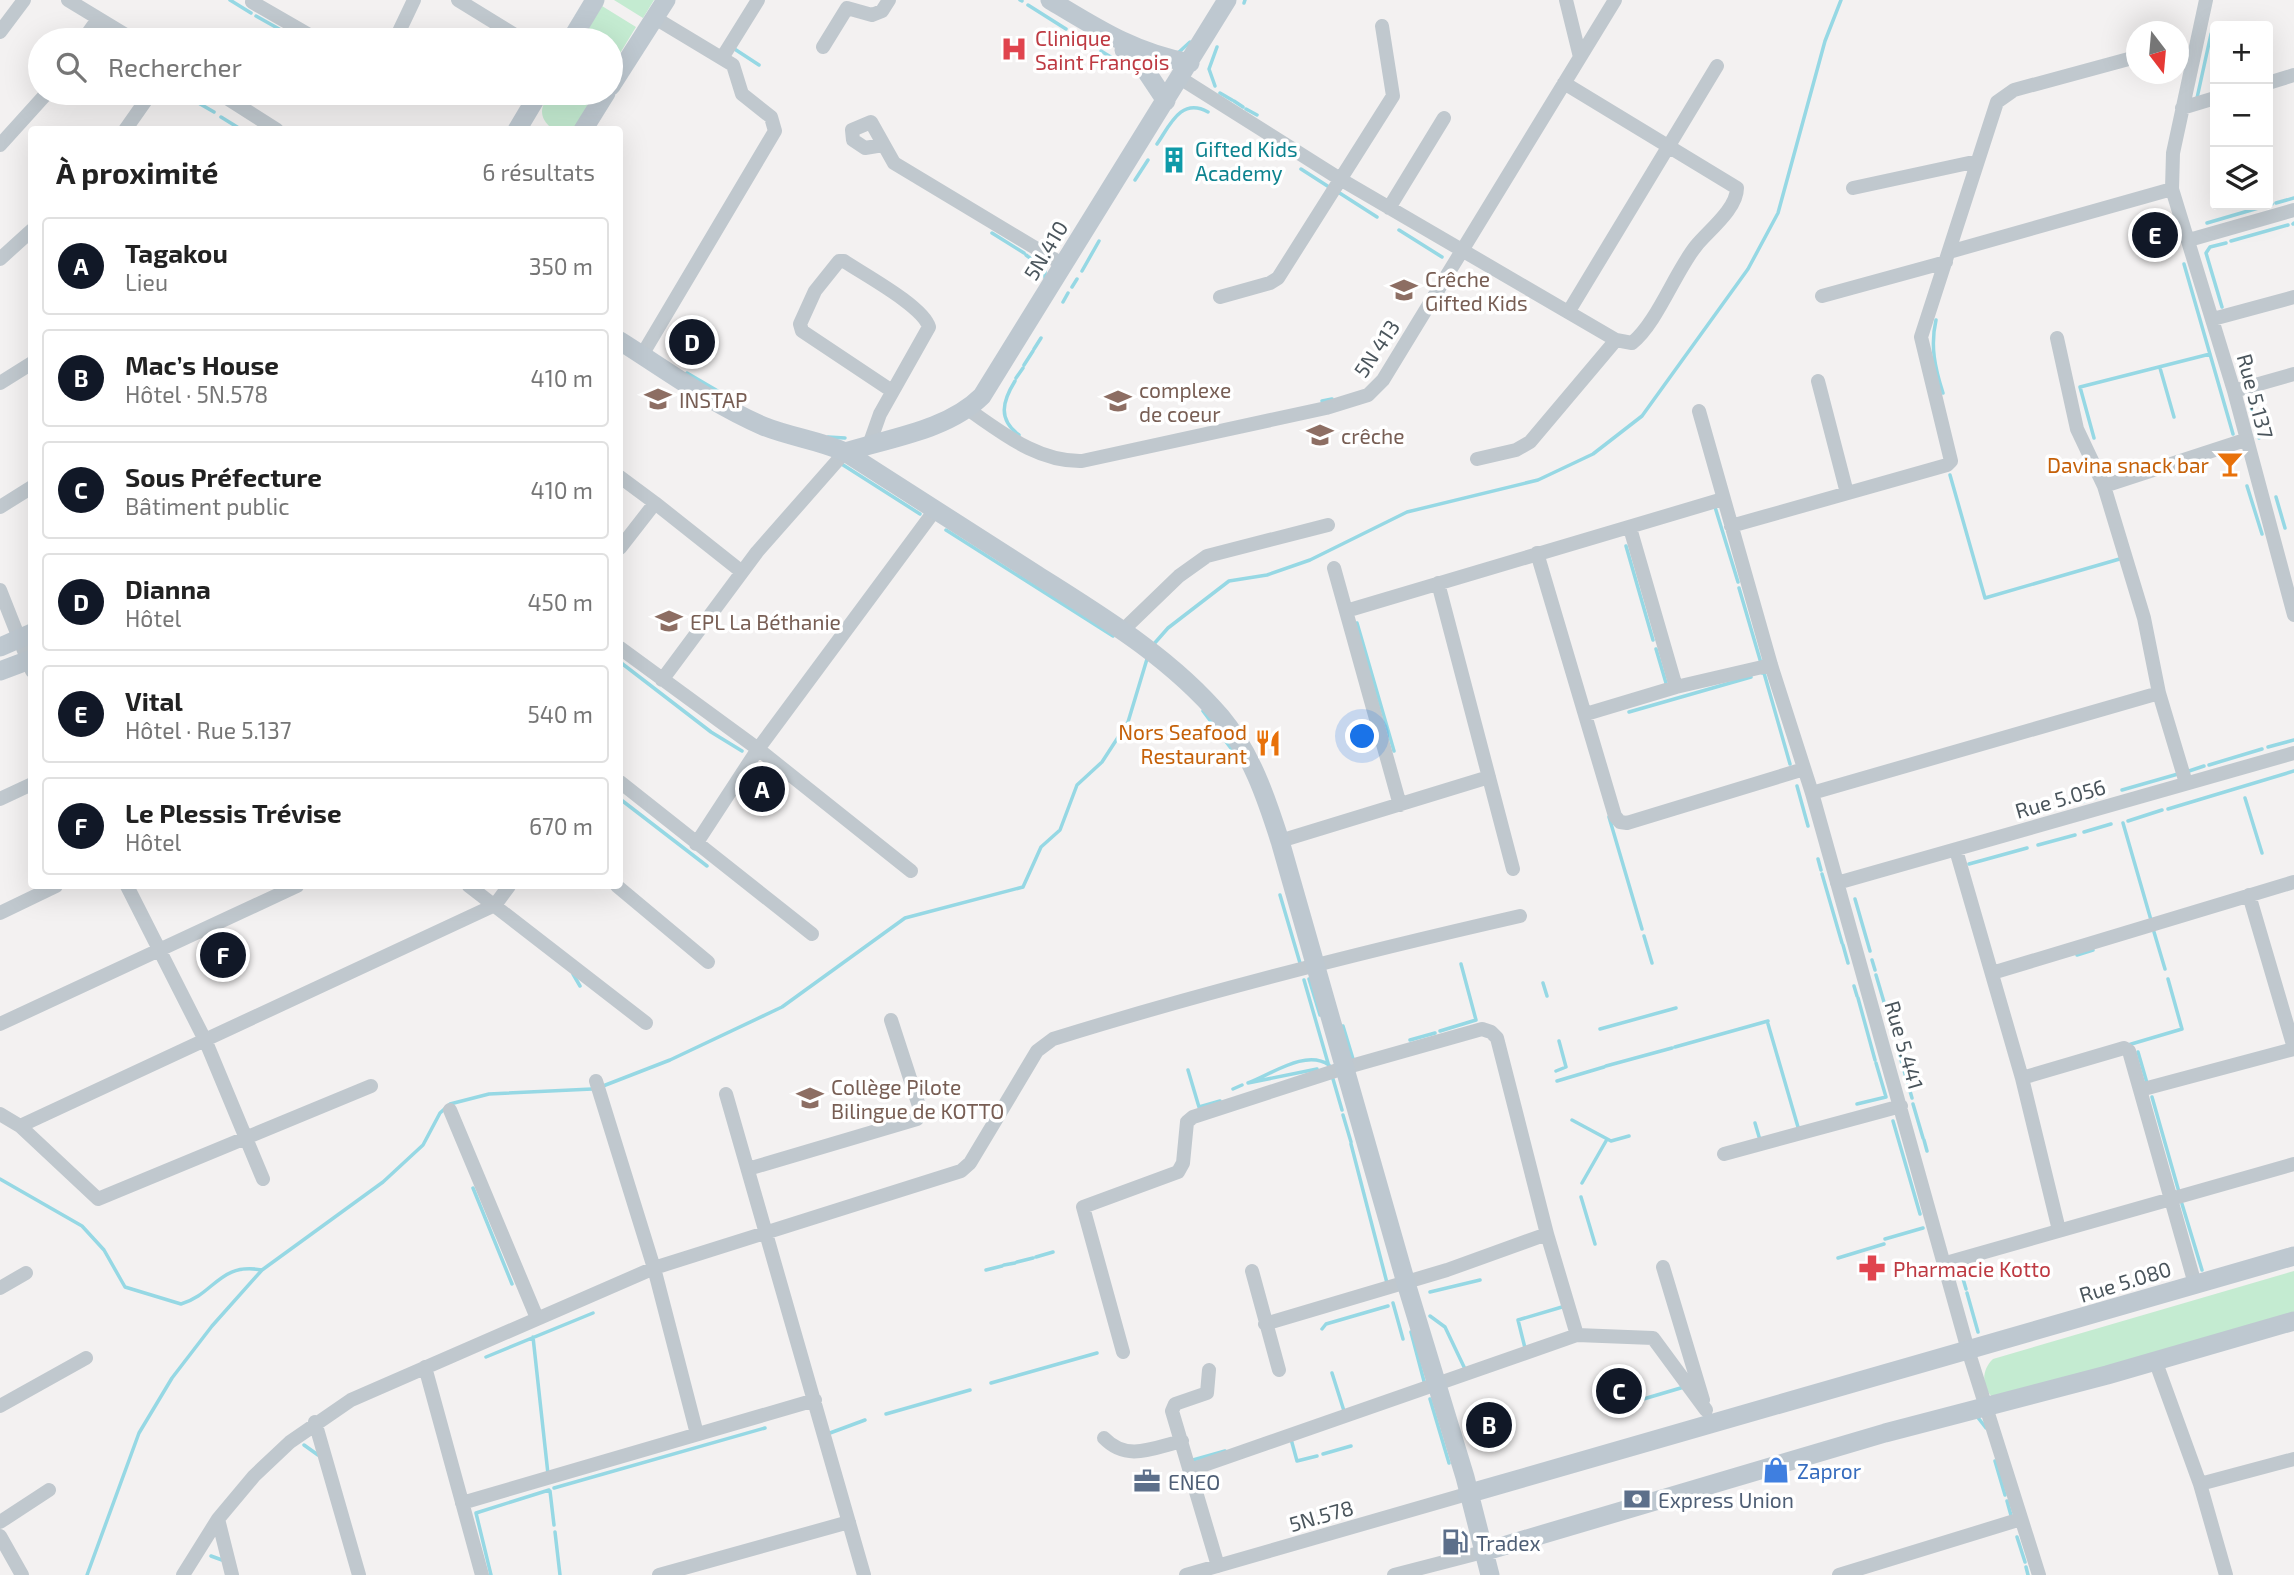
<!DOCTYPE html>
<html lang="fr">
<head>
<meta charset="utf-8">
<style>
  body { margin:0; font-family:"Exo 2",sans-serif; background:#f6f6f6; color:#222 }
  .controls { position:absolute; right:21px; top:21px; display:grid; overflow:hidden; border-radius:7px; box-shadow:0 7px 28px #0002 }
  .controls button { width:63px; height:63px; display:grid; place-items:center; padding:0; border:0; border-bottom:2px solid #e0e0e0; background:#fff; color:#222; font:35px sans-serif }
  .compass { position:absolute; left:2126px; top:21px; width:63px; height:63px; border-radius:50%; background:#fff; box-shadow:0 7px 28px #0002; rotate:164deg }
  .you { position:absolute; left:1363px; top:737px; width:24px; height:24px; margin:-18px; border:5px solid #fff; border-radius:50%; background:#1a73e8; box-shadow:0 0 0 10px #1a73e833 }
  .badge { display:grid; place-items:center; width:46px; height:46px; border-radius:50%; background:#111827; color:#fff; font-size:23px; font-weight:700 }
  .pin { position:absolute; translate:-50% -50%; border:4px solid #fff; box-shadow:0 2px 7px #0006 }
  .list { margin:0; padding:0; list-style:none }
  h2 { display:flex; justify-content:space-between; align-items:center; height:91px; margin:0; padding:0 28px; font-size:30px }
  h2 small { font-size:23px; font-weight:400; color:#767676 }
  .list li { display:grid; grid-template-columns:46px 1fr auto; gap:21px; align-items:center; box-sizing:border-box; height:98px; margin:0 14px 14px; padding:0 14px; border:2px solid #e0e0e0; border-radius:7px }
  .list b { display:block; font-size:26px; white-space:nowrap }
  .list p { margin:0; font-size:23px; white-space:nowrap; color:#767676 }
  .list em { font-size:23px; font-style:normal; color:#767676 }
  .icon { flex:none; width:38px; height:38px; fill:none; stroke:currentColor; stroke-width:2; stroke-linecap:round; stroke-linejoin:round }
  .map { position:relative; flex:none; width:2294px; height:1575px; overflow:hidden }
  .search { position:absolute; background:#fff; box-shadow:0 7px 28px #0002; left:28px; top:28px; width:595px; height:77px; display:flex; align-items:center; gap:18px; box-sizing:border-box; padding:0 24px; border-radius:38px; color:#767676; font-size:26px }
  .panel { position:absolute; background:#fff; box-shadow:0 7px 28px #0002; left:28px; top:126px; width:595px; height:763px; border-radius:7px }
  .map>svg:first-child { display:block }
  .green { fill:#c4ebd1 }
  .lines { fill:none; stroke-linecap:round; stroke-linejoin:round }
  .stream { stroke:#96d8e4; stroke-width:3.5 }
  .street { stroke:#c0c8ce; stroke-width:14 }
  .secondary { stroke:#bec8d0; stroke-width:19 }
  .labels { text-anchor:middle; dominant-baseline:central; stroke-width:7; stroke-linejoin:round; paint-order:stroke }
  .health-label { font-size:21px; fill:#be3a42; stroke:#fff; text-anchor:start }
  .culture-label { font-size:21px; fill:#0d838f; stroke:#fff; text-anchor:start }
  .street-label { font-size:21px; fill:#4a555c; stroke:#fff }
  .education-label { font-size:21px; fill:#785e54; stroke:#fff; text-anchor:start }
  .food-label { font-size:21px; fill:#c56008; stroke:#fff; text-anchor:end }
  .shop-label { font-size:21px; fill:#366cbe; stroke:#fff; text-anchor:start }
  .service-label { font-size:21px; fill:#4e5e75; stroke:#fff; text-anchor:start }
</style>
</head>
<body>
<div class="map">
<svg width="2294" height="1575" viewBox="0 0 2294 1575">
  <rect width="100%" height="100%" fill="#f3f1f1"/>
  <path class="green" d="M 614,0 L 654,0 L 643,18 Z
    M 602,6 L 636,27 L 611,68 L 611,40 L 580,40 Z
    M 550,93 L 584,93 L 588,107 L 574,129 L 552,129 C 538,116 540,108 550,93 Z
    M 2294,1271 L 2294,1314 L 1995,1399 C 1981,1389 1981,1370 1993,1359 Z"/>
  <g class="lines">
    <path class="stream" d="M 230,0 L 251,13
      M 1020,0 L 1022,1
      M 1244,3 L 1245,0
      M 1028,5 L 1066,29
      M 256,16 L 288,34
      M 295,38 L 298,40
      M 93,40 L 94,40
      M 733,48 L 759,65
      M 1101,51 L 1132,70
      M 1178,53 L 1190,42
      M 1215,86 L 1209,69 L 1217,47
      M 182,93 L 190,98
      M 1220,93 L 1232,100
      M 2197,98 L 2211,34
      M 195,101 L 214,112
      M 1234,101 L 1243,107
      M 1246,109 L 1257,115
      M 221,117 L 242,130
      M 1157,144 C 1170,125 1181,97 1208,112
      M 1301,169 L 1329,187
      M 1135,180 L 1148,160
      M 1338,192 L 1377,217
      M 2276,203 L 2294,198
      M 2207,223 L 2272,204
      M 2293,224 L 2294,223
      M 1399,230 L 1442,257
      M 992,233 L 1024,253
      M 2231,241 L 2288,225
      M 1026,255 L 1045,269 L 1045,278
      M 2184,264 L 2233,434
      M 1082,271 L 1099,241
      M 1072,287 L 1077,279
      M 1063,302 L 1068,293
      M 2222,307 L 2206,253 L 2210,247 L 2226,243
      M 1936,320 C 1930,346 1935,368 1943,393
      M 1034,349 L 1041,338
      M 1024,365 L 1033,351
      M 2160,368 L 2174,417
      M 687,373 L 728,397
      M 1016,378 L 1023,368
      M 1015,381 C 1002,402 998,419 1019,435
      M 1322,401 L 1332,399
      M 2249,402 L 2259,438
      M 828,437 L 845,438
      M 2094,438 L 2080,387 L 2210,354
      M 840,463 L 920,514
      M 1950,475 L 1985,598 L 2123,558
      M 2247,486 L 2262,534
      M 2276,497 L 2285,528
      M 1715,507 L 1738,582
      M 946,530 L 1113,636
      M 1626,546 L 1653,640
      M 1739,588 L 1761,663
      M 1357,623 L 1394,751
      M 1153,645 L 1168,628 L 1229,581 L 1267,575 L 1310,560 L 1407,512 L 1538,480 L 1593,454 L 1642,416 L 1748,269 L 1778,213 L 1825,41 L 1841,0
      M 1656,649 L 1666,683
      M 620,662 L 711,732 L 742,751
      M 1762,673 L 1764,673 L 1790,764
      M 1203,711 L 1236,755
      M 1629,712 L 1751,677
      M 2268,747 L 2294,740
      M 2209,765 L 2262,749
      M 2186,772 L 2204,766
      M 1797,786 L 1808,826
      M 2122,790 L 2178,774
      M 2245,798 L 2262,853
      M 620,799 L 707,866
      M 2077,803 L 2100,796
      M 2168,809 L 2294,771
      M 1609,817 L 1642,929
      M 2128,821 L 2162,810
      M 2123,823 L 2151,920
      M 2084,832 L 2111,824
      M 2038,845 L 2075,835
      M 1818,859 L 1821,870
      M 1969,864 L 2027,848
      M 1822,874 L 1842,943
      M 1280,895 L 1300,963
      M 1855,899 L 1870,951
      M 2154,932 L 2165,969
      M 1644,936 L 1652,963
      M 1843,945 L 1848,963
      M 2077,955 L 2093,950
      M 1872,960 L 1875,970
      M 573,974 L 580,986
      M 1876,975 L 1894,1036
      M 1309,979 L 1320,1015
      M 1304,980 L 1328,1063
      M 1543,983 L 1547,996
      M 1854,986 L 1857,996
      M 1858,998 L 1875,1060
      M 1768,1024 L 1798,1127
      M 1343,1026 L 1353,1059 L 1356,1060
      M 1600,1029 L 1676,1008
      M 1440,1031 L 1476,1020 L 1461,964
      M 1410,1040 L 1435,1033
      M 1896,1043 L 1912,1098
      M 2128,1045 L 2182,1029 L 2168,979
      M 1675,1047 L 1768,1021
      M 2138,1052 L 2147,1083
      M 1606,1066 L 1672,1048
      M 1317,1069 L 1248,1083 C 1272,1074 1306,1049 1329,1065
      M 1188,1070 L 1199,1107 L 1220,1101
      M 1556,1071 L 1566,1067 L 1559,1041
      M 1333,1079 L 1342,1110
      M 1557,1081 L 1604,1067
      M 603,1086 L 670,1060 L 782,1007 L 905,918 L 1023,887 L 1041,847 L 1060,830 L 1077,785 L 1102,762 L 1128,722 L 1147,659
      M 1233,1089 L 1242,1085
      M 2152,1097 L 2179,1192
      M 1857,1104 L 1886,1097 L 1876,1063
      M 1913,1104 L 1923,1138
      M 1343,1115 L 1351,1142
      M 1572,1120 L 1611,1141 L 1629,1136
      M 1893,1121 L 1920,1214
      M 1755,1123 L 1760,1140
      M 1924,1140 L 1927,1151
      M 1351,1144 L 1387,1283
      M 0,1179 L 82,1226 L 104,1250 L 125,1287 L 181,1304 C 215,1294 219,1262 262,1270
      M 1582,1183 L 1606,1141
      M 473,1188 L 512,1284
      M 1581,1197 L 1595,1244
      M 2182,1204 L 2202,1270
      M 1885,1239 L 1923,1228
      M 1036,1257 L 1053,1252
      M 1838,1258 L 1884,1244
      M 1017,1262 L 1033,1258
      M 1004,1265 L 1015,1263
      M 1959,1265 L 1966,1289
      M 986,1270 L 1002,1266
      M 1430,1292 L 1480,1280
      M 1967,1293 L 1978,1332
      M 1393,1303 L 1403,1339
      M 1430,1316 L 1445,1327 L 1465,1369
      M 1322,1329 L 1326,1324 L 1388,1306
      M 1411,1332 L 1425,1385
      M 533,1337 L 548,1474
      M 1525,1348 L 1518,1320 L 1562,1307
      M 486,1357 L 593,1313
      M 1332,1373 L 1344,1411
      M 991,1383 L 1097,1353
      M 1430,1399 L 1449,1463
      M 1630,1403 L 1684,1387
      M 886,1414 L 970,1390
      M 1976,1415 L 1986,1428
      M 830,1433 L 865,1420
      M 1291,1439 L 1297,1461 L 1317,1456
      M 304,1445 L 318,1455
      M 1323,1454 L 1351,1446
      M 1193,1460 L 1225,1451
      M 1995,1461 L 2005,1495
      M 554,1488 L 765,1428
      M 550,1491 L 554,1525
      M 2007,1501 L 2012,1519
      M 555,1532 L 560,1575
      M 2017,1537 L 2025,1562
      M 211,1556 L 222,1560
      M 2026,1567 L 2028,1575
      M 87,1575 L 139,1433 L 172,1378 L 212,1326 L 262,1270 L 383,1182 L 423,1145 L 440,1113 L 450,1104 L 489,1094 L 592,1089
      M 491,1575 L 476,1513 L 549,1490"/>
    <path class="street" d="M 68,0 L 134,40
      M 458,0 L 523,40
      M 1566,0 L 1580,57
      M 2206,0 L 2173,153 L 2172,189 L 2234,391 L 2294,615
      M 252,2 L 318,40
      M 0,32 L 24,0
      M 83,40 L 98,19
      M 395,40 L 414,0
      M 823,47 L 847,8 L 872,15 L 882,11 L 889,0
      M 722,58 L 758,0
      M 1180,78 L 1340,179 L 1616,340 L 1632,343 C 1657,323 1675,272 1696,246 C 1708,231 1737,209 1737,188 L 1564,83
      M 2268,83 L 2294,75
      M 219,93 L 277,130
      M 2182,108 L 2215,98
      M 125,130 L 151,93
      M 0,145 L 47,93
      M 883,145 L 865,148 L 853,140 L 852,130 L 871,122 L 894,163 L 1062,264
      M 1853,188 L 1978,161
      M 1389,208 L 1444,118
      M 2189,240 L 2294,210
      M 1949,252 L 2172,189
      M 0,259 L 32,230
      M 1822,296 L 1946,262
      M 1220,297 L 1270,283 L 1278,278 L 1393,96 L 1382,26
      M 1569,311 L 1717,66
      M 2213,319 L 2294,297
      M 2057,338 L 2077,429 L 2104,486
      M 642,355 L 775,131 L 771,117 L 742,94 L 733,65 L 655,18
      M 1818,381 L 1847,493
      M 0,383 L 32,363
      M 2234,391 L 2294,374
      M 969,410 C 1004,434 1038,462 1082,461 L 1326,408 L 1368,395 L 1383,380 L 1615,0
      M 1699,411 L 1771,665 L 1812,793 L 1968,1350 L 2039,1575
      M 869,445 L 880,414 L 929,327 C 923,306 863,274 844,261 L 839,261 L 815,291 L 800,324 L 802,331 L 892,391
      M 1477,459 L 1516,450 L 1530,442 L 1616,340
      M 620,477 L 655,503 L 620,548
      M 655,503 L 742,572
      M 0,507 L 32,487
      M 1731,526 L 1947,465 L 1951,461 L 1921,337 L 1997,102 L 2014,90 L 2136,57
      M 1630,528 L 1676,687
      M 1537,553 L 1615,816 L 1620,822 L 1627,823 L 1804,769
      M 1334,568 L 1400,805
      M 1438,583 L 1513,869
      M 0,590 L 32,671
      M 1346,611 L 1723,499
      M 1122,631 L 1179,576 L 1207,556 L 1328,525
      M 620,648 L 758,749 L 911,871
      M 662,680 L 757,552 L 845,452
      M 1586,714 L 1676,687 L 1771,665
      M 620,782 L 812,934
      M 2186,783 L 2159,693 L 2144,618 L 2104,486 L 2245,440
      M 1812,793 L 2159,693
      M 0,799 L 32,784
      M 1280,841 L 1489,777
      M 696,844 L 758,749 L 935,510
      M 1956,850 L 2022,1078 L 2059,1230
      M 1837,883 L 2294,753
      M 127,886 L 206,1042 L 263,1179
      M 469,886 L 646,1023
      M 617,886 L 708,962
      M 2249,895 L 2294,1048
      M 0,913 L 56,886
      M 1992,973 L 2294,882
      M 0,1024 L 297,886
      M 2022,1078 L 2124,1048 L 2129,1051 L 2195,1284
      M 596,1081 L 654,1268 L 697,1434
      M 2140,1090 L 2294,1049
      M 726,1094 L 864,1575
      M 450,1110 L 537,1318
      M 0,1114 L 20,1126 L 98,1199 L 371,1086
      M 20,1126 L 495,905 L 509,886
      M 1724,1154 L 1901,1106
      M 748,1169 L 917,1119 L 920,1109 L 891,1020
      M 1946,1263 L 2294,1164
      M 1663,1267 L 1703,1400
      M 1252,1271 L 1279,1370
      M 0,1288 L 26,1273
      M 1265,1324 L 1447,1270 L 1547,1234 L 1577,1335
      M 1123,1352 L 1083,1207 L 1178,1172 L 1183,1163 L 1187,1122 L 1193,1117 L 1344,1068 L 1482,1029 L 1491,1032 L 1497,1038 L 1547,1234
      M 2155,1360 L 2200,1484 L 2226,1575
      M 425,1367 L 482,1575
      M 1209,1370 L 1207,1393 L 1175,1404 L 1172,1411 L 1218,1566
      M 0,1406 L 86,1358
      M 315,1422 L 359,1575
      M 1104,1438 C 1127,1462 1153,1448 1182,1441
      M 1190,1470 L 1577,1335 L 1653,1338 L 1706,1410
      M 2200,1484 L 2294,1459
      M 462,1503 L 815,1400
      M 218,1519 L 232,1575
      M 0,1522 L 49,1490
      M 0,1536 L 22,1575
      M 183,1575 L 218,1519 L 254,1476 L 290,1442 L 351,1400 L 654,1268 L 961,1171 L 970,1163 L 1037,1051 L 1053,1039 C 1207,991 1362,952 1520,916
      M 659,1575 L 849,1522
      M 1186,1575 L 1467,1494
      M 1394,1575 L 1483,1552
      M 1839,1575 L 2021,1519"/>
    <path class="secondary" d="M 1050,0 C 1098,29 1135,53 1190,63
      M 571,40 L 595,0
      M 1124,50 L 1144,68 L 1166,101
      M 611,86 L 666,0
      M 517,130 L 539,93
      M 583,130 L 606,93
      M 620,341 C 666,370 712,404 763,426 C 790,437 818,440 845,452 C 909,493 973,534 1037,575 C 1103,617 1170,657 1221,717 C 1251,753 1266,797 1280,841 L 1406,1283 L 1465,1477 L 1490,1575
      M 845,452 C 890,438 948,430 982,396 L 1227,0
      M 0,647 L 32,633
      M 0,671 L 32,659
      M 1467,1494 L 2294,1256
      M 1483,1552 L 1885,1433 L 2107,1375 L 2294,1321"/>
  </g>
  <defs>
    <g id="hospital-bare" transform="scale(2.1)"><path d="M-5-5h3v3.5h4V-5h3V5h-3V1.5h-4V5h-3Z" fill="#e0444e" stroke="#fff" stroke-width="2.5" paint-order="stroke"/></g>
    <g id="building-bare" transform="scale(2.1)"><path d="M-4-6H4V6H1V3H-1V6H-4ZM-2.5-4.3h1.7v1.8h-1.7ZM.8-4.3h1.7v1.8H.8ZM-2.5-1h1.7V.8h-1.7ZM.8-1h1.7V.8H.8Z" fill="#0f9aa8" stroke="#fff" stroke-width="2.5" paint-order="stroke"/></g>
    <g id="school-bare" transform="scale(2.1)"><path d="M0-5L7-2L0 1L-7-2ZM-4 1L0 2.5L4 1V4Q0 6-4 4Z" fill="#8d6e63" stroke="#fff" stroke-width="2.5" paint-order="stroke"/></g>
    <g id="bar-bare" transform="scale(2.1)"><path d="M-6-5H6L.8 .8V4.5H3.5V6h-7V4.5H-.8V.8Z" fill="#e8710a" stroke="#fff" stroke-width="2.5" paint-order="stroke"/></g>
    <g id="restaurant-bare" transform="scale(2.1)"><path d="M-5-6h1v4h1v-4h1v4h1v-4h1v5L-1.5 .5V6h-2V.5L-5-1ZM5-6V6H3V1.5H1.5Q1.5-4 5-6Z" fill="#e8710a" stroke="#fff" stroke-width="2.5" paint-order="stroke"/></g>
    <g id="pharmacy-bare" transform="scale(2.1)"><path d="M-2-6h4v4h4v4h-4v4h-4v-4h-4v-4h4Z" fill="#e0444e" stroke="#fff" stroke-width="2.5" paint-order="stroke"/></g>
    <g id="shop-bare" transform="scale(2.1)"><path d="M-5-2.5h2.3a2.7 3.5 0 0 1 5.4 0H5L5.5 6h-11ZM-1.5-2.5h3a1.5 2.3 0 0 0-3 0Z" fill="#3f7fe0" stroke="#fff" stroke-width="2.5" paint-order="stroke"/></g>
    <g id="office-bare" transform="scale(2.1)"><path d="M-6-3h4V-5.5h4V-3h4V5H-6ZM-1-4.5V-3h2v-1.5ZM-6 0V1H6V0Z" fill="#5c6f8a" stroke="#fff" stroke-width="2.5" paint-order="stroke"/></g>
    <g id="bank-bare" transform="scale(2.1)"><path d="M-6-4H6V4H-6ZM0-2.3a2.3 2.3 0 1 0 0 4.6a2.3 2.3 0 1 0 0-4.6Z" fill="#5c6f8a" stroke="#fff" stroke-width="2.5" paint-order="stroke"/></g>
    <g id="fuel-bare" transform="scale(2.1)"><path d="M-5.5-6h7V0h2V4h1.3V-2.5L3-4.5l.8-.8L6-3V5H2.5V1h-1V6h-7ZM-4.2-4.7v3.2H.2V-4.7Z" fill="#5c6f8a" stroke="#fff" stroke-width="2.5" paint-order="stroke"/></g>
  </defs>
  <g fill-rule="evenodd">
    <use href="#hospital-bare" x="1014" y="49"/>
    <use href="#building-bare" x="1174" y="160"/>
    <use href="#school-bare" x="1404" y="290"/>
    <use href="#school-bare" x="658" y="399"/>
    <use href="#school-bare" x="1118" y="401"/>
    <use href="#school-bare" x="1320" y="435"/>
    <use href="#bar-bare" x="2230" y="464"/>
    <use href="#school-bare" x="669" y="621"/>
    <use href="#restaurant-bare" x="1268" y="743"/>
    <use href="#school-bare" x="810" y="1098"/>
    <use href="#pharmacy-bare" x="1872" y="1268"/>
    <use href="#shop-bare" x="1776" y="1470"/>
    <use href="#office-bare" x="1147" y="1481"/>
    <use href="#bank-bare" x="1637" y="1499"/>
    <use href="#fuel-bare" x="1455" y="1542"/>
  </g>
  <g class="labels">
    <g class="health-label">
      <text x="1035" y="37">Clinique<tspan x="1035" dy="24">Saint François</tspan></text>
      <text x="1893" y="1268">Pharmacie Kotto</text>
    </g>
    <g class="culture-label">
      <text x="1195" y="148">Gifted Kids<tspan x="1195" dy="24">Academy</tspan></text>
    </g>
    <g class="street-label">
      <text transform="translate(1045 250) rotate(-59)">5N.410</text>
      <text transform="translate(1376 348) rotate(-56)">5N 413</text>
      <text transform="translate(2256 396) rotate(75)">Rue 5.137</text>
      <text transform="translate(2060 798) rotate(-16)">Rue 5.056</text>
      <text transform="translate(1905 1045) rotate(74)">Rue 5.441</text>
      <text transform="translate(2125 1281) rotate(-17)">Rue 5.080</text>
      <text transform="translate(1321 1515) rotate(-16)">5N.578</text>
    </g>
    <g class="education-label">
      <text x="1425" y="278">Crêche<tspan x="1425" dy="24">Gifted Kids</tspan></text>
      <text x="1139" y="389">complexe<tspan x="1139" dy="24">de coeur</tspan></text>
      <text x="679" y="399">INSTAP</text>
      <text x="1341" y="435">crêche</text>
      <text x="690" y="621">EPL La Béthanie</text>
      <text x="831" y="1086">Collège Pilote<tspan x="831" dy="24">Bilingue de KOTTO</tspan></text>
    </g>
    <g class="food-label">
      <text x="2209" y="464">Davina snack bar</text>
      <text x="1247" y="731">Nors Seafood<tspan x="1247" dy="24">Restaurant</tspan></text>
    </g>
    <g class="shop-label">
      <text x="1797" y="1470">Zapror</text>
    </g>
    <g class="service-label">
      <text x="1168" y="1481">ENEO</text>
      <text x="1658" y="1499">Express Union</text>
      <text x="1476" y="1542">Tradex</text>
    </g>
  </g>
</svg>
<div class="controls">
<button>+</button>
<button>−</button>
<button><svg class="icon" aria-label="layers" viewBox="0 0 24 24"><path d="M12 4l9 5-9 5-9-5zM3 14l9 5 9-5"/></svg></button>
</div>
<svg class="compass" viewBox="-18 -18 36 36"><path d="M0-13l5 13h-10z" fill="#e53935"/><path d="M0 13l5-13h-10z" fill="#767676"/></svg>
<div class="you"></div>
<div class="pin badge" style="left:762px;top:789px">A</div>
<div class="pin badge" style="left:1489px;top:1425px">B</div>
<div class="pin badge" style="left:1619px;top:1391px">C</div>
<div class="pin badge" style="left:692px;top:342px">D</div>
<div class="pin badge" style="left:2155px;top:235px">E</div>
<div class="pin badge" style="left:223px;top:955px">F</div>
<div class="search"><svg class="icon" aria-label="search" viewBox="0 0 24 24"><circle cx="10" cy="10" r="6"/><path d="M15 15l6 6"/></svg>Rechercher</div>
<section class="panel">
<h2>À proximité<small>6 résultats</small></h2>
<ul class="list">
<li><span class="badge">A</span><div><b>Tagakou</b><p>Lieu</p></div><em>350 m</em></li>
<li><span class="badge">B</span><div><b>Mac’s House</b><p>Hôtel · 5N.578</p></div><em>410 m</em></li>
<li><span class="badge">C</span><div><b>Sous Préfecture</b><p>Bâtiment public</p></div><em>410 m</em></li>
<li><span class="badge">D</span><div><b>Dianna</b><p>Hôtel</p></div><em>450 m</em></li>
<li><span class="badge">E</span><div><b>Vital</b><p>Hôtel · Rue 5.137</p></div><em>540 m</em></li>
<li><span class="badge">F</span><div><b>Le Plessis Trévise</b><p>Hôtel</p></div><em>670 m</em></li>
</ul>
</section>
</div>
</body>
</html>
